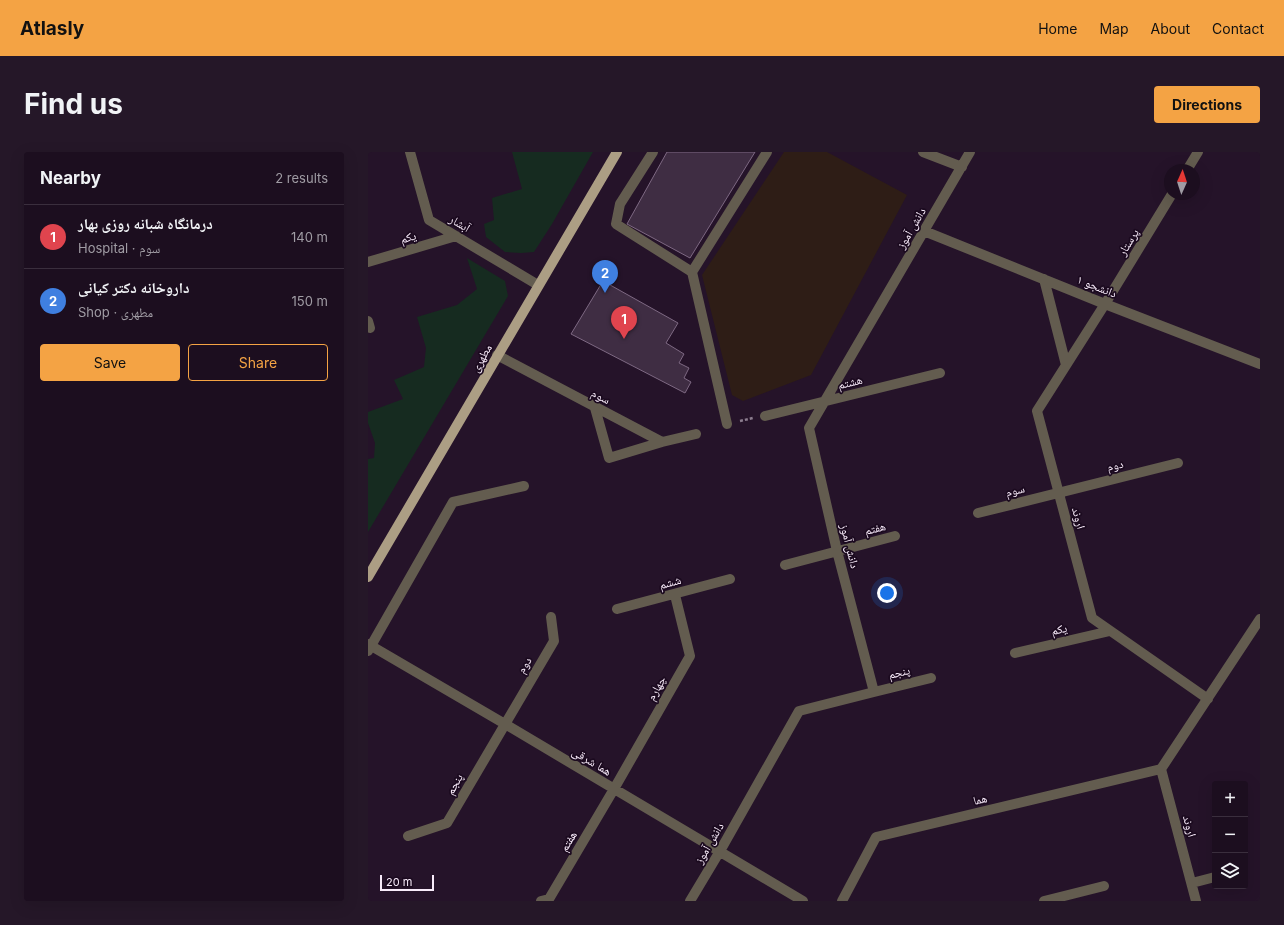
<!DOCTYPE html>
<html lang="en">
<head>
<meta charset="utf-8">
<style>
  body { margin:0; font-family:Inter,"Noto Naskh Arabic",sans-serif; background:#251728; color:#f1f3f6 }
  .controls { position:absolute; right:12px; bottom:12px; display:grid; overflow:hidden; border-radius:4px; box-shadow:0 4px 16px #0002 }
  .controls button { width:36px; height:36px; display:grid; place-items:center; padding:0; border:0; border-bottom:1px solid #3a2e3d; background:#1c0e1f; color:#f1f3f6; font:20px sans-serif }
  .compass { position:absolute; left:796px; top:12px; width:36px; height:36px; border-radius:50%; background:#1c0e1f; box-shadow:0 4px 16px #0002; rotate:3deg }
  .scale { position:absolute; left:12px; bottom:10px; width:54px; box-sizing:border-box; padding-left:4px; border:2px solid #f8ebfa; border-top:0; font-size:11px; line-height:14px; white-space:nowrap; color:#f8ebfa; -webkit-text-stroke:3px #1b0a1f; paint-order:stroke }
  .you { position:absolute; left:519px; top:441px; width:14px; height:14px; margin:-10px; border:3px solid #fff; border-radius:50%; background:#1a73e8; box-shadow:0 0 0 6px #1a73e833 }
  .badge { display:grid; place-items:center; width:26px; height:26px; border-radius:50%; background:#f4a344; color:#fff; font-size:13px; font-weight:700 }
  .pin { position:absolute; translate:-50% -33px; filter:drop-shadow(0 1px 2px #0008) }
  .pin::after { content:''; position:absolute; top:21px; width:14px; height:12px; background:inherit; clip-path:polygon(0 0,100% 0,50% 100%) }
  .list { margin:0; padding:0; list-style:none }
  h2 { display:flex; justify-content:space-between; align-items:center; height:52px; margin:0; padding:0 16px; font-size:17px }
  h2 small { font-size:13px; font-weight:400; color:#a09ca4 }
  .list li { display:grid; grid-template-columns:26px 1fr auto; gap:12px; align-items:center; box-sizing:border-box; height:64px; padding:0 16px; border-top:1px solid #3a2e3d }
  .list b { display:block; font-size:15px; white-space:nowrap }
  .list p { margin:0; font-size:13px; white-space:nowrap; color:#a09ca4 }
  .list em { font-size:13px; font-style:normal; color:#a09ca4 }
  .actions { display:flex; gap:8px; padding:12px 16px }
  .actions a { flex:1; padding:9px 0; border:1px solid #f4a344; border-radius:4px; text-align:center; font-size:14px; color:#f4a344 }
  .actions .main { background:#f4a344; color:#111 }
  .icon { flex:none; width:22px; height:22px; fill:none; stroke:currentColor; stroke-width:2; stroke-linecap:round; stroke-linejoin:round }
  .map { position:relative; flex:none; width:892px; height:749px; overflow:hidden; border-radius:4px }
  header { display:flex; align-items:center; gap:24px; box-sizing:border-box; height:56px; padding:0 20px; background:#f4a344; color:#111 }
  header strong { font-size:19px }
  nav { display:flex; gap:22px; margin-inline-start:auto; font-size:14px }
  .intro { display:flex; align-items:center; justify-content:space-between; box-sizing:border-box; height:96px; padding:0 24px }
  h1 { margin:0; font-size:28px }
  .button { padding:10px 18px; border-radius:4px; background:#f4a344; color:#111; font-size:14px; font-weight:700 }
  main { display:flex; gap:24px; padding:0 24px }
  aside { flex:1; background:#1c0e1f; border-radius:4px; box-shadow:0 4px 16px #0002 }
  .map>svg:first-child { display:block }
  .education { fill:#2e1d16 }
  .green { fill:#162b20 }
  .building { fill:#3f2d43; stroke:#7e6983 }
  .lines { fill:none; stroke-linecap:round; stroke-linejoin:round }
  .path { stroke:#8b7c8e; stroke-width:2.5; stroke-dasharray:3 2; stroke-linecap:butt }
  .minor { stroke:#635c4f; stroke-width:10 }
  .major { stroke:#ac9e84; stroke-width:10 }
  .labels { text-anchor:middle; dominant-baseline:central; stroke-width:3.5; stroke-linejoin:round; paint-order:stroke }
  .street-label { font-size:12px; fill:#f8ebfa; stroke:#1b0a1f }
</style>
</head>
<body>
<header>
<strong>Atlasly</strong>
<nav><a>Home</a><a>Map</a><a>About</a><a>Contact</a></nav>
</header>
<div class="intro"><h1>Find us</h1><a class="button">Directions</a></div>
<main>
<aside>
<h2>Nearby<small>2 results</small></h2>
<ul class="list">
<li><span class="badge" style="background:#e0444e">1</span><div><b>درمانگاه شبانه روزی بهار</b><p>Hospital · سوم</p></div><em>140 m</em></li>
<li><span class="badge" style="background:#3f7fe0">2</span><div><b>داروخانه دکتر کیانی</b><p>Shop · مطهری</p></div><em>150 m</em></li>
</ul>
<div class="actions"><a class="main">Save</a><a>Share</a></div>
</aside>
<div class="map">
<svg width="892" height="749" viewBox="0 0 892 749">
  <rect width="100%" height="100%" fill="#251329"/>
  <path class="education" d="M 416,0 L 459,0 L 539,43 L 443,223 L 375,249 L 364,243 L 334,123 Z"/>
  <path class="green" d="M 144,0 L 225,0 L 184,72 L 166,100 L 153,101 L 137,100 L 118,85 L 116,72 L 126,68 L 124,46 L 154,37 Z
    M 99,106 L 137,129 L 140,144 L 0,380 L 0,307 L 6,306 L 7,291 L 0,271 L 0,260 L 35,247 L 26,228 L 56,215 L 58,196 L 49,165 L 89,153 L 109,137 Z"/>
  <path class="building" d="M 299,0 L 387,0 L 322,106 L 259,72 Z
    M 235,129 L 310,171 L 298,191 L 316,202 L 311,211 L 321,216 L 316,226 L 323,230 L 317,241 L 203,182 Z"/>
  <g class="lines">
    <path class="path" d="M 372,269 L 385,266"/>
    <path class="minor" d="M 42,0 L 61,68 L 170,133
      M 285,0 L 252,52 L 248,72 L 324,120
      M 555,0 L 594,15
      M 819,18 L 830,0
      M 804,42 L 737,152 L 669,259 L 724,466 L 840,547
      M 556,79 L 737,152 L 892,212
      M 0,110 L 88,84
      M 676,127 L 698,213
      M 0,169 L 2,176
      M 129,203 L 294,290 L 328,282
      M 227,256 L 241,306 L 294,290
      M 397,264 L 572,221
      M 359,272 L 324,120 L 399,0
      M 610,361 L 810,311
      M 417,413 L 527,384
      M 249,457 L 362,427
      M 0,492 L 137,572 L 435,749
      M 0,499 L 85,350 L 156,334
      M 647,501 L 742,479
      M 506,540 L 563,526
      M 40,684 L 79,671 L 186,489 L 183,465
      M 824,731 L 847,725
      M 173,749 L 181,747 L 246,637 L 322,504 L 307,443
      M 322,749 L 352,699 L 431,559 L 506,540 L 469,399 L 441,276 L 602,0
      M 474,749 L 508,685 L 793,617
      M 676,749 L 736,734
      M 828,749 L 793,617 L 892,467"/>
    <path class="major" d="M 0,425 L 249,0"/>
  </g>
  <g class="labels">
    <g class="street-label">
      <text transform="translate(92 71) rotate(31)">آبشار</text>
      <text transform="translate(543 76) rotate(-60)">دانش آموز</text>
      <text transform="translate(40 85) rotate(-17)">یکم</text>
      <text transform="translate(760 90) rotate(-59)">پرستار</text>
      <text transform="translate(729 134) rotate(22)">دانشجو ۱</text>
      <text transform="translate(113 206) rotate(-60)">مطهری</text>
      <text transform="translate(482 230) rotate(-14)">هشتم</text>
      <text transform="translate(233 244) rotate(28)">سوم</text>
      <text transform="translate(747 313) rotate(-14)">دوم</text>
      <text transform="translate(647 338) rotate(-14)">سوم</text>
      <text transform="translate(711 366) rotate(75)">اروند</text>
      <text transform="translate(507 376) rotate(-14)">هفتم</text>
      <text transform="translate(482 394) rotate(76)">دانش آموز</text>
      <text transform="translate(302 430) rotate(-15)">ششم</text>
      <text transform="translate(691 477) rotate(-13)">یکم</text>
      <text transform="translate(156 513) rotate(-59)">دوم</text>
      <text transform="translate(531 520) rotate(-14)">پنجم</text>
      <text transform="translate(288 536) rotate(-60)">چهارم</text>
      <text transform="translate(224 609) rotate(31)">هما شرقی</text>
      <text transform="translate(86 632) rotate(-60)">پنجم</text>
      <text transform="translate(612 647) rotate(-13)">هما</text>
      <text transform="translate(822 674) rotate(75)">اروند</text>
      <text transform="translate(200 689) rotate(-59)">هفتم</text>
      <text transform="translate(341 691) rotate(-60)">دانش آموز</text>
    </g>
  </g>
</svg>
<div class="controls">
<button>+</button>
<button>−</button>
<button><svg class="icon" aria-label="layers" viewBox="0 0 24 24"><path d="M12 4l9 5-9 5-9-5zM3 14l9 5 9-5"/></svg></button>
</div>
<svg class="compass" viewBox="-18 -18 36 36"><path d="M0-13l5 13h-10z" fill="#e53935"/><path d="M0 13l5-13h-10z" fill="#a09ca4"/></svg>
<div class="scale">20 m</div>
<div class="you"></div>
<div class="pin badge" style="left:256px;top:187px;background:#e0444e">1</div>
<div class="pin badge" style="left:237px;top:141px;background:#3f7fe0">2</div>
</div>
</main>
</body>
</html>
